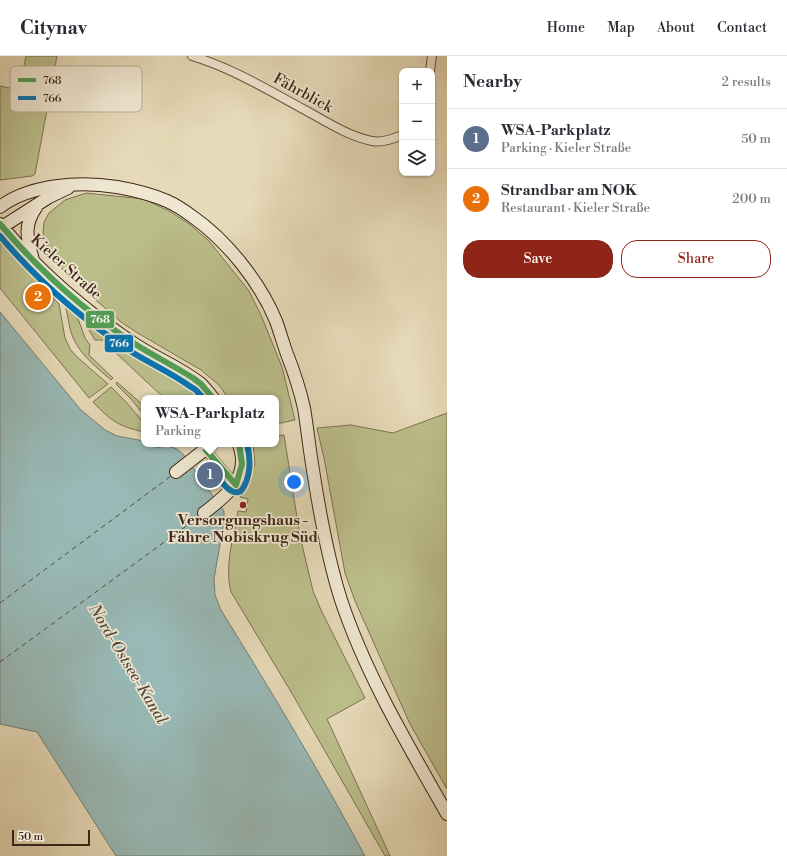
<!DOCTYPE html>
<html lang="en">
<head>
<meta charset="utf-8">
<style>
  body { margin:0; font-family:"Libre Bodoni",serif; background:#f2f2f3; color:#2b2b33 }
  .controls { position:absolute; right:12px; top:12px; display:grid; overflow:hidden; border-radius:8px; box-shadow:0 1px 3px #0004 }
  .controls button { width:36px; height:36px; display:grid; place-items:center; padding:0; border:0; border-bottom:1px solid #e1e1e2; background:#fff; color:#2b2b33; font:20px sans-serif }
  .scale { position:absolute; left:12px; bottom:10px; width:78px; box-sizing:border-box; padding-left:4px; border:2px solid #3f2617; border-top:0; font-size:11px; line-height:14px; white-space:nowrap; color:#3f2617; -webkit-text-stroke:3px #efe7d1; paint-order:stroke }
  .you { position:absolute; left:294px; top:426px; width:14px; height:14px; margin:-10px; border:3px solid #fff; border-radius:50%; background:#1a73e8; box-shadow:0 0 0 6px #1a73e833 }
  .badge { display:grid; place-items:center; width:26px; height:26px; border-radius:50%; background:#8f2418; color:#fff; font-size:13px; font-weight:700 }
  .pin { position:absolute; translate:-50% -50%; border:2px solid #fff; box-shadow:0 1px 4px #0006 }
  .popup { position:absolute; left:141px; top:339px; width:138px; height:52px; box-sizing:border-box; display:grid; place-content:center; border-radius:8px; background:#fff; filter:drop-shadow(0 1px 3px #0005); font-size:13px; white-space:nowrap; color:#7c7c81 }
  .popup b { font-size:15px; color:#2b2b33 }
  .popup::after { content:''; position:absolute; left:50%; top:100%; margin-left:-8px; border:8px solid transparent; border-top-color:#fff }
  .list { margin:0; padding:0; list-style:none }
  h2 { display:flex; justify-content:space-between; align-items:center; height:52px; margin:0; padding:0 16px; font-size:17px }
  h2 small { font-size:13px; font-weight:400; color:#7c7c81 }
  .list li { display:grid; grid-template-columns:26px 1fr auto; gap:12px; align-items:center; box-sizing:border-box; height:60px; padding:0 16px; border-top:1px solid #e1e1e2 }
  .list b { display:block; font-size:15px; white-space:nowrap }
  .list p { margin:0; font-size:13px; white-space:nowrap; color:#7c7c81 }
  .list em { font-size:13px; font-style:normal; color:#7c7c81 }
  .actions { display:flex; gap:8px; padding:12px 16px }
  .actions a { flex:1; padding:9px 0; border:1px solid #8f2418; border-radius:16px; text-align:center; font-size:14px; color:#8f2418 }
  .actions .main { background:#8f2418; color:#fff }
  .icon { flex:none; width:22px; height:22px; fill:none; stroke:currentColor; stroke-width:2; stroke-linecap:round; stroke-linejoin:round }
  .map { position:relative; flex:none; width:447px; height:800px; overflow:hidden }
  header { display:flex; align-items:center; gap:24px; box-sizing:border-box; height:56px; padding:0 20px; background:#fff; border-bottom:1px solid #e1e1e2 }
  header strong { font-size:19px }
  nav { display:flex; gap:22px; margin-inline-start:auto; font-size:14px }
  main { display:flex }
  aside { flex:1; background:#fff }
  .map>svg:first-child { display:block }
  .green { fill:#bbbe8b; stroke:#7d7251 }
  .water { fill:#98b9b6; stroke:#747e76 }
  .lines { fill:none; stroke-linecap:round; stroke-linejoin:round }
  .ferry { stroke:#554b3f; stroke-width:1; stroke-dasharray:5 4; stroke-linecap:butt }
  .minor-casing { stroke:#69533f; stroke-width:10 }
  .secondary-casing { stroke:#3f2617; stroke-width:14 }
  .minor { stroke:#efe7d1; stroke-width:8 }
  .secondary { stroke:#efe7d1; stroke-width:12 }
  .bus-1-casing { stroke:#efe7d1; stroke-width:9 }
  .bus-2-casing { stroke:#efe7d1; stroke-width:9 }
  .bus-1 { stroke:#539f56; stroke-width:6 }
  .bus-2 { stroke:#0775b2; stroke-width:6 }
  .poi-dot { fill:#8f2418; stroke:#efe7d1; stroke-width:1.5 }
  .labels { text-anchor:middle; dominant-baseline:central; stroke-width:3.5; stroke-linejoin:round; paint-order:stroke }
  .street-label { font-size:15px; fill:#3f2617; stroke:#efe7d1 }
  .poi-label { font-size:15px; font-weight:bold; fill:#3f2617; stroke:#efe7d1 }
  .water-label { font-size:16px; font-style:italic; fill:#554b3f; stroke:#efe7d1 }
  .key { fill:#efe7d1; stroke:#baad99; stroke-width:1 }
  .key-label { font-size:11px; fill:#3f2617 }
  .line-badge { stroke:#efe7d1; stroke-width:1.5 }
  .badge-label { font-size:11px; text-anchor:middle; font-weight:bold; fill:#fff }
</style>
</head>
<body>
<header>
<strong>Citynav</strong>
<nav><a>Home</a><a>Map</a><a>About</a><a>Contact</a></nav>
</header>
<main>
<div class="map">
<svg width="447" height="800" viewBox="0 0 447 800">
  <rect width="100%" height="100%" fill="#e6dab8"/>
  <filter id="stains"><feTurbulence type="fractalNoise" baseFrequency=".005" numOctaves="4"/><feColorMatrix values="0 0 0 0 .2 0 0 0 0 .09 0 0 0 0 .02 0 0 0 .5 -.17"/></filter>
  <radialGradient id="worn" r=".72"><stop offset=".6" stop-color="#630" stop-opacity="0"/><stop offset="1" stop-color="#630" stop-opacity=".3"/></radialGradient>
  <path class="green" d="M 26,0 L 57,0 L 35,118 L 32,120 L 0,124 L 0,30 L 19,34 Z
    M 86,137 L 144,143 L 169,155 L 188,167 L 209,185 L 249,235 L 261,259 L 282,311 L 295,364 L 276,368 L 276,342 L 228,342 L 219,329 L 201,314 L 136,276 L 121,266 L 66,218 L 48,194 L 43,177 L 44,166 L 49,157 L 65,144 Z
    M 0,187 L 59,248 L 65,282 L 70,293 L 76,300 L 108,328 L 89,342 L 0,232 Z
    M 63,243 L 76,257 L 85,282 L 90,289 L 89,299 L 113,322 L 111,324 C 94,309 76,296 70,273 C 68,263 67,253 63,243 Z
    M 92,267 C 104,277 117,289 131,298 C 154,312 184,321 201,342 L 164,342 L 102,284 L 95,284 L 89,274 L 89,270 Z
    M 117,326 L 144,350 L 144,359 L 131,343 L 116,328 Z
    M 111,331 L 126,346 L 144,367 L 144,376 C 118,370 111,365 93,346 Z
    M 447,357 L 447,733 L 410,668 L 355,545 L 345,517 L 324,402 L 317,372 L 351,369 L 393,377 Z
    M 284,379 L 300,480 L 313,535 L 321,554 L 365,642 L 327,663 L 390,800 L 385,800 L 290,634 L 231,536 C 224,509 234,481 238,455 L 246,456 L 248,443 L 240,441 L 255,408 L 253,388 L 276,388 L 276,380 Z"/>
  <path class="water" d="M 0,256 L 80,353 L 105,374 L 117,380 L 144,385 L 145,389 L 161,392 L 162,388 L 177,393 L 183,398 L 224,455 L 224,465 L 214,523 L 215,539 L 221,554 C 271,635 320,716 365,800 L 116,800 L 37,676 L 0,668 Z"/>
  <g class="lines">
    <path class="ferry" d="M 0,547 L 171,420
      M 0,606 L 200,460"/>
    <g class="minor-casing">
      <path id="minor" d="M 192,0 C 232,12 268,34 305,54 C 327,66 348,80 372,85 C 382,87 393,83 402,79
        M 430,15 L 432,0
        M 206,394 L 236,429"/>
    </g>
    <g class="secondary-casing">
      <path id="secondary" d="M 0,151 C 30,128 80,125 117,131 C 134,134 151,138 167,145 C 176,149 185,155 193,161 C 227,185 260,226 276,265 C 280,276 283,287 287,298 C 294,316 300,334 304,352 C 307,370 309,389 312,408 C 319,454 327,500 341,544 C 366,619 408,689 447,758
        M 0,168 C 38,215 84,254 133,287 C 155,302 180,311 201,328 C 205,332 209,337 213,342
        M 2,171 L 49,141 L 68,132
        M 33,204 C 27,182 23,169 37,150
        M 176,416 L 212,388
        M 204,457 C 221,443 243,429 242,403 C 242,398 240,393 239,388"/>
    </g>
    <use href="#minor" class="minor"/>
    <use href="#secondary" class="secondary"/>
    <g class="bus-1-casing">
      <path id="bus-1" d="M 0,168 C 39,214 84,255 135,288 C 154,300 174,310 193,322 L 201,328 L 213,342
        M 212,388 L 206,394 L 236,429 L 242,408 L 239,388"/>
    </g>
    <g class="bus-2-casing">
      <path id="bus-2" d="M 0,180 C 37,224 82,263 130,295 C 149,307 170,316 188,329 L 196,334 L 203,342
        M 213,415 C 220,423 230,441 241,435 C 251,422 251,403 247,388"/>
    </g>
    <use href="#bus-1" class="bus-1"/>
    <use href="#bus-2" class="bus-2"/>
  </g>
  <circle class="poi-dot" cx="243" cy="449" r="4"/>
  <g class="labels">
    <g class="street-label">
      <text transform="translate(303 37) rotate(29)">Fährblick</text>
      <text transform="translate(66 211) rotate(42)">Kieler Straße</text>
    </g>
    <g class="poi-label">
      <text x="243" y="464">Versorgungshaus -<tspan x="243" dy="17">Fähre Nobiskrug Süd</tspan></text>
    </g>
    <g class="water-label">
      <text transform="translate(128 608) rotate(59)">Nord-Ostsee-Kanal</text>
    </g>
  </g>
  <rect x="10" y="10" width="132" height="46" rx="6" class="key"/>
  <rect x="18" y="22" width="18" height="4" fill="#539f56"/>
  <rect x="18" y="40" width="18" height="4" fill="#0775b2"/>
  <g class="key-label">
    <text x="43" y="28">768</text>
    <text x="43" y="46">766</text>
  </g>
  <g class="line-badge">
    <rect x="85" y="254" width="30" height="19" rx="4" fill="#539f56"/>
    <rect x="104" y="278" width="30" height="19" rx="4" fill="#0775b2"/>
  </g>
  <g class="badge-label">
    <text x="100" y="267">768</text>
    <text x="119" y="291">766</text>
  </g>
  <rect width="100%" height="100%" filter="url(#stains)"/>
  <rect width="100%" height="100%" fill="url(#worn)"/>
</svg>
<div class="controls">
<button>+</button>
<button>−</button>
<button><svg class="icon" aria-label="layers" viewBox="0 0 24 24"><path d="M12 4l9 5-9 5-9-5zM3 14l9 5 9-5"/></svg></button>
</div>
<div class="scale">50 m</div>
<div class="you"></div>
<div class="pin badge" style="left:210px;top:419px;background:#5c6f8a">1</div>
<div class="popup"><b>WSA-Parkplatz</b>Parking</div>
<div class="pin badge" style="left:38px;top:241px;background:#e8710a">2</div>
</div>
<aside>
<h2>Nearby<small>2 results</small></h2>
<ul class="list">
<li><span class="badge" style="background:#5c6f8a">1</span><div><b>WSA-Parkplatz</b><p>Parking · Kieler Straße</p></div><em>50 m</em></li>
<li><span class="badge" style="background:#e8710a">2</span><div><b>Strandbar am NOK</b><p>Restaurant · Kieler Straße</p></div><em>200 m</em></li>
</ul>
<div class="actions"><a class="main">Save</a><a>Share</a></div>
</aside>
</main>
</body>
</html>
